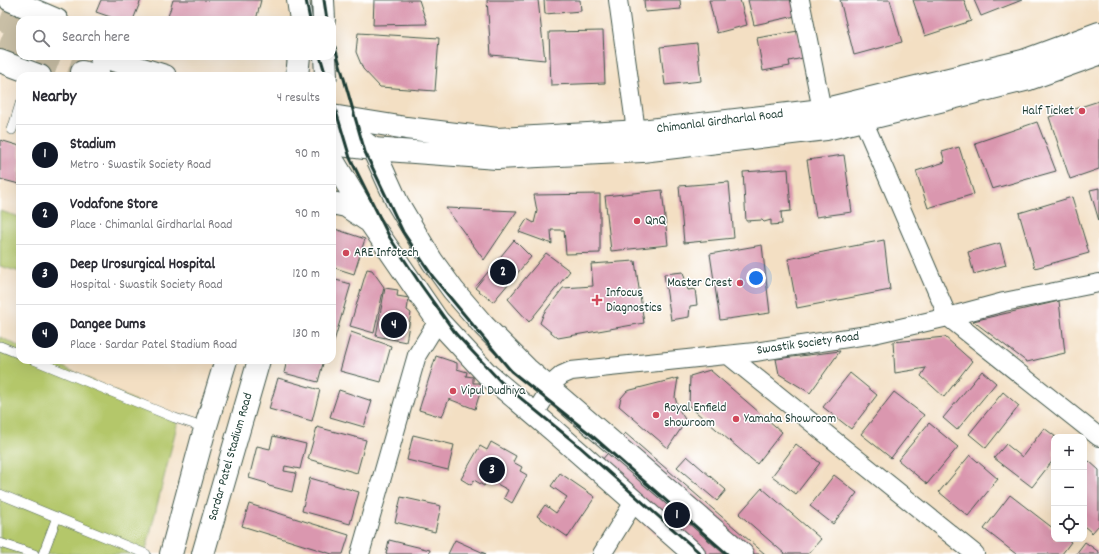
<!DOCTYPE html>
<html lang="en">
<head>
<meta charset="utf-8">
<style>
  body { margin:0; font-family:Dekko,sans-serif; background:#f2f2f3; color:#2b2b33 }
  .controls { position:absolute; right:12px; bottom:12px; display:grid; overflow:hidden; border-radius:8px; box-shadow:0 4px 16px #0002 }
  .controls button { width:36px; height:36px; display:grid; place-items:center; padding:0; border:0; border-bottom:1px solid #e1e1e2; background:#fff; color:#2b2b33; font:20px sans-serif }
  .you { position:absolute; left:756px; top:278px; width:14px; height:14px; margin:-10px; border:3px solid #fff; border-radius:50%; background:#1a73e8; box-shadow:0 0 0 6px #1a73e833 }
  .badge { display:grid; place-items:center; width:26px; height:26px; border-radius:50%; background:#111827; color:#fff; font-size:13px; font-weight:700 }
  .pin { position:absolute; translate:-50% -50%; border:2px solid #fff; box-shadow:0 1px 4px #0006 }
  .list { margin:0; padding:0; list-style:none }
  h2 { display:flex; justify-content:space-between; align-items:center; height:52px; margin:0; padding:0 16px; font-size:17px }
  h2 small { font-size:13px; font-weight:400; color:#7c7c81 }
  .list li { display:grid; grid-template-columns:26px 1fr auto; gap:12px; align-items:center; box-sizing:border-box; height:60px; padding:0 16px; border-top:1px solid #e1e1e2 }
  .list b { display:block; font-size:15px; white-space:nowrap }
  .list p { margin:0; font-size:13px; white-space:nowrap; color:#7c7c81 }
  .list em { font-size:13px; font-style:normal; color:#7c7c81 }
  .icon { flex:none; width:22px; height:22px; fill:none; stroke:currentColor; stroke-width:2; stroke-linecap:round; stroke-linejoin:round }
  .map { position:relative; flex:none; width:1099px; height:554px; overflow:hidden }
  .search { position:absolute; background:#fff; box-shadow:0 4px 16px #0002; left:16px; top:16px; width:320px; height:44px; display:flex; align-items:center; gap:10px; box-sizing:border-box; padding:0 14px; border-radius:12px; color:#7c7c81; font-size:15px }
  .panel { position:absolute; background:#fff; box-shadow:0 4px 16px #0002; left:16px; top:72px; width:320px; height:292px; border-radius:12px }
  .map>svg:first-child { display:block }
  .green { fill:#b4c76a; stroke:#6a824f }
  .building { fill:#da97af }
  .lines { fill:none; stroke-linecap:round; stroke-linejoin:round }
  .primary-tunnel { stroke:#c9bfa6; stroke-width:22; stroke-dasharray:22 11; stroke-linecap:butt }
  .lane-casing { stroke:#3f5549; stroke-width:10 }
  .street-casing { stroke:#3f5549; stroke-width:20 }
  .secondary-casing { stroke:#3f5549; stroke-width:24 }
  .primary-casing { stroke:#3f5549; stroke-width:24 }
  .lane { stroke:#fff; stroke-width:9 }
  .street { stroke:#fff; stroke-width:18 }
  .secondary { stroke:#fff; stroke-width:22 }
  .primary { stroke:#fff; stroke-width:22 }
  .rail { stroke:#1f3d34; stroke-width:3 }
  .poi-dot { fill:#d1495b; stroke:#fff; stroke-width:1.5 }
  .labels { text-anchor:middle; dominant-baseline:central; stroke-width:3; stroke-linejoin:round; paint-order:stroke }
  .poi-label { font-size:13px; fill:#1f3d34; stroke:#fff; text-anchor:start }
  .street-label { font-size:13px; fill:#1f3d34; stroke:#fff }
</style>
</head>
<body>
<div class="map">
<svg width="1099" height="554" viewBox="0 0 1099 554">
  <rect width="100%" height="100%" fill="#fff"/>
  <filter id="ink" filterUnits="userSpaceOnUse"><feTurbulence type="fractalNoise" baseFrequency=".025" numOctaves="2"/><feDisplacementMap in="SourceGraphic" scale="8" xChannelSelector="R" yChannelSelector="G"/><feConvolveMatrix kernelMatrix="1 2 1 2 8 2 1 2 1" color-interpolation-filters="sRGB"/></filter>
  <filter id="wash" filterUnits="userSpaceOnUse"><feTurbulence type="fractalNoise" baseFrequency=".012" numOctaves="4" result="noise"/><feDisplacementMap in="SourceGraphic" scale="16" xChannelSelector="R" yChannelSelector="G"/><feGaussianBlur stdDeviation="0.9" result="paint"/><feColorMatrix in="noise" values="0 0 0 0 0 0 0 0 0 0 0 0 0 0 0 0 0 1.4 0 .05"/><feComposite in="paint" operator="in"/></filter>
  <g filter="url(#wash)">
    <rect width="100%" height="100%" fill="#f3dfc3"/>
    <path class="green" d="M 0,211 L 20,217 L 20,272 L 0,266 Z
      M 0,337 L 20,347 L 20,360 L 48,360 L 178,421 L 145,554 L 0,554 Z"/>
    <g id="blocks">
      <path class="building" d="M 101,0 L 141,0 L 133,20 L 119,20 L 96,12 Z
        M 173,0 L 261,0 L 256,20 L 167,20 Z
        M 374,0 L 419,0 L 427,24 L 373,25 Z
        M 487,0 L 538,0 L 545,60 L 491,55 Z
        M 544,0 L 580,0 L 581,11 L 545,14 Z
        M 644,0 L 680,0 L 681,9 L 645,12 Z
        M 709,0 L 740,0 L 747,25 L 717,33 Z
        M 748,0 L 797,0 L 800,15 L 754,25 Z
        M 840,0 L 890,0 L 902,42 L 854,55 Z
        M 913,0 L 964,0 L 971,21 L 925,36 Z
        M 974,0 L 1022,0 L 981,16 Z
        M 603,31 L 605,83 L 551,85 L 549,32 Z
        M 798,31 L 803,58 L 789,61 L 790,66 L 763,71 L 757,38 Z
        M 358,33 L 439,38 L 435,91 L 380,87 L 363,69 L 356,52 Z
        M 697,43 L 701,81 L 665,85 L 660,47 Z
        M 1099,101 L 1099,169 L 1070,179 L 1049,117 Z
        M 1037,122 L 1056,171 L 992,189 L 975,143 Z
        M 0,140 L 20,146 L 19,184 L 0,179 Z
        M 959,147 L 974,194 L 928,208 L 916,171 L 945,162 L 942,152 Z
        M 844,155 L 852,212 L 816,217 L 807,160 Z
        M 788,169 L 791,211 L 781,212 L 782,224 L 771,225 L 771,220 L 764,222 L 762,220 L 746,221 L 743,172 Z
        M 729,182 L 734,238 L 684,243 L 679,186 Z
        M 1099,188 L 1099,221 L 1090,190 Z
        M 662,190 L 668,245 L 611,251 L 605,196 Z
        M 600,194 L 600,253 L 566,254 L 564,230 L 551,230 L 552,244 L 519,232 L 527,219 L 534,223 L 537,211 L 534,195 Z
        M 1072,197 L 1089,253 L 1035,268 L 1019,213 Z
        M 446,208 L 517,211 L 484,260 Z
        M 332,228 L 365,239 L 354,274 L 332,267 Z
        M 514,240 L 531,257 L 493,302 L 475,288 Z
        M 884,240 L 890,290 L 797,308 L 788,259 Z
        M 1000,243 L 1006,265 L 974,274 L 968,252 Z
        M 762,245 L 770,313 L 720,320 L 710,254 Z
        M 546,253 L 570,271 L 529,322 L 508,299 Z
        M 635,261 L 644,323 L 558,338 L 540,323 L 544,313 L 563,288 L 593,286 L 591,264 Z
        M 367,269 L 372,270 L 384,287 L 374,333 L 350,326 Z
        M 683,272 L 688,290 L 695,289 L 697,305 L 690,306 L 689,317 L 671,320 L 664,274 Z
        M 332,279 L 351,284 L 332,348 Z
        M 385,288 L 398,290 L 397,296 L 409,298 L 407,310 L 411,313 L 406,342 L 376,336 Z
        M 1059,301 L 1065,353 L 1027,362 L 973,321 Z
        M 351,332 L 391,346 L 381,382 L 340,371 Z
        M 945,337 L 972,361 L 944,397 L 921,376 L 926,368 L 895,373 L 893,342 Z
        M 840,351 L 810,393 L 779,374 L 776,359 Z
        M 436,356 L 457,363 L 457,369 L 467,372 L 466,376 L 473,377 L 473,383 L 483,383 L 475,409 L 449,399 L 442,417 L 419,410 Z
        M 287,360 L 324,360 L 318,382 L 284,373 Z
        M 710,370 L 782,432 L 757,464 L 689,406 L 690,376 Z
        M 982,371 L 996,383 L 957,430 L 943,418 Z
        M 850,373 L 877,395 L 851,429 L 823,407 Z
        M 278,378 L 320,390 L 312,421 L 269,409 Z
        M 678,378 L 675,397 L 678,408 L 686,421 L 668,448 L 619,406 L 621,398 L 627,391 Z
        M 339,390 L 372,401 L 364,427 L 330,417 Z
        M 894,392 L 924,415 L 891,458 L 861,434 Z
        M 1003,392 L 1019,406 L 986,448 L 969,434 Z
        M 929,423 L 958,447 L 927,484 L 898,460 Z
        M 317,427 L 366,440 L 357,473 L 308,459 Z
        M 1044,428 L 1056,437 L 1054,437 L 1054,459 L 1032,487 L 994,458 L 1006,444 L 1022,457 Z
        M 625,433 L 765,554 L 679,554 L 589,475 Z
        M 413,435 L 454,445 L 448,470 L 407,460 Z
        M 273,436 L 306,444 L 300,469 L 285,466 L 284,471 L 296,473 L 292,492 L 269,486 L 266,483 L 249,478 L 257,446 L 270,449 Z
        M 491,442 L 516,456 L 513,462 L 522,467 L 520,471 L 527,475 L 512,503 L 504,498 L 508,490 L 488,479 L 484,486 L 474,480 L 471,485 L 461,479 L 480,446 L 487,450 Z
        M 796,444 L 820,463 L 796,494 L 772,476 Z
        M 970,455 L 998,479 L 968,516 L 939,492 Z
        M 687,456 L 726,490 L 717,501 L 677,467 Z
        M 1089,461 L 1099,470 L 1099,525 L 1092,533 L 1084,526 L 1084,467 Z
        M 560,473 L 595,497 L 568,537 L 537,516 L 545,505 L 556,513 L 567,497 L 551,486 Z
        M 834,475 L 857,493 L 833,524 L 810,506 Z
        M 310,478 L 359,492 L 350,524 L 302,511 Z
        M 762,488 L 821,539 L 808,554 L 785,554 L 739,514 Z
        M 1010,495 L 1054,529 L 1054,539 L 1067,539 L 1071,542 L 1062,554 L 1016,554 L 984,529 Z
        M 401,497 L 441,506 L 435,532 L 395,522 Z
        M 249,504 L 349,535 L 343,554 L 332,554 L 242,526 Z
        M 389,540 L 430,550 L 429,554 L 386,554 Z
        M 455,540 L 486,554 L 448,554 Z
        M 1085,542 L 1099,552 L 1099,554 L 1076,554 Z"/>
    </g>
  </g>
  <g filter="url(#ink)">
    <use href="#blocks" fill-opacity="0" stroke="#3f5549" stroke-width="1"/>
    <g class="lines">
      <path class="primary-tunnel" d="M 0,19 L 20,27
        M 0,41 L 20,49
        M 38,56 L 64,66 L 82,72"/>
      <g class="lane-casing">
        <path id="lane" d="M 12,130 L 20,104
          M 0,346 L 20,354
          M 34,360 L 175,418 L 206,428
          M 0,494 L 146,554
          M 0,543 L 34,554
          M 43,554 L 57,517"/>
      </g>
      <g class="street-casing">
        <path id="street" d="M 618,0 L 636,131
          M 800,0 L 822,110
          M 863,120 L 948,317 L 1099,437
          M 728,355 L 975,554
          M 534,415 L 555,381 L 562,375 L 571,371 L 755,352 L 874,334 L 948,317 L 1004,302 L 1099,283
          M 360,554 L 417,355 L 438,321
          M 602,554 L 634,502"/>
      </g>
      <g class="secondary-casing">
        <path id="secondary" d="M 10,0 L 57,20
          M 298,0 L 301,20
          M 323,0 L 324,20
          M 325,56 L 326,76
          M 0,61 L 40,76
          M 297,76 L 299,56
          M 332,118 L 373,149 L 397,202 L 432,261 L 453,290 L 484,326 L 527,369 L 742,554
          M 332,159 L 370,222 L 438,321 L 488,375 L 553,430 L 694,554
          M 332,203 L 346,206 L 367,220
          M 171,554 L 203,436 L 226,360
          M 203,554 L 259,360"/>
      </g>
      <g class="primary-casing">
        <path id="primary" d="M 100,56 L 165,76
          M 82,72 L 99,76
          M 332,116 L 406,128 L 497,139 L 641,131 L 822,110 L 1023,61 L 1099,33
          M 332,144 L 373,149 L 497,158 L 642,151 L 826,129 L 1029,79 L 1099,54"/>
      </g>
      <use href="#lane" class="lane"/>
      <use href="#street" class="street"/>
      <use href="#secondary" class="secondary"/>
      <use href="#primary" class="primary"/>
      <path class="rail" d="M 306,0 L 310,20
        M 324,0 L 327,20
        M 332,37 L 365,152 L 403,232 L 433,277 L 511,371 L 590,434 L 727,554
        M 320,56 L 326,76
        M 332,98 L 350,158 L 390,238 L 421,285 L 456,334 L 501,382 L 579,446 L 701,554"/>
    </g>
  </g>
  <g class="poi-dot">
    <circle cx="1082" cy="111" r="4"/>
    <circle cx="637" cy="221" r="4"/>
    <circle cx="346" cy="253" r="4"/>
    <circle cx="740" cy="283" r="4"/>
    <path d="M595 294h4v4h4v4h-4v4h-4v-4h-4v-4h4z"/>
    <circle cx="453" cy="391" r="4"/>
    <circle cx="656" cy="415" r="4"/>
    <circle cx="736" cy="419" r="4"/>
  </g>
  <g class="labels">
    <g class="poi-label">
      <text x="1074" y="111" text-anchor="end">Half Ticket</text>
      <text x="645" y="221">QnQ</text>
      <text x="354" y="253">ARE Infotech</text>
      <text x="732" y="283" text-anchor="end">Master Crest</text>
      <text x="606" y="293">Infocus<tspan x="606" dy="15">Diagnostics</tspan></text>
      <text x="461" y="391">Vipul Dudhiya</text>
      <text x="664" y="408">Royal Enfield<tspan x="664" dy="15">showroom</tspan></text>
      <text x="744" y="419">Yamaha Showroom</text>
    </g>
    <g class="street-label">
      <text transform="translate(720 122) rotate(-7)">Chimanlal Girdharlal Road</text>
      <text transform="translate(808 344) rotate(-8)">Swastik Society Road</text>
      <text transform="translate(231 457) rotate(-74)">Sardar Patel Stadium Road</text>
    </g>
  </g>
</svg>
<div class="controls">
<button>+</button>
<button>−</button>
<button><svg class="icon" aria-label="locate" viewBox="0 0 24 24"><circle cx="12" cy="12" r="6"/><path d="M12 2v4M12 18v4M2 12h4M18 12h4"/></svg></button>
</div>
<div class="you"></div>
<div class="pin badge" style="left:677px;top:515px">1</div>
<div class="pin badge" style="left:503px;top:272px">2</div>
<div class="pin badge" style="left:492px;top:470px">3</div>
<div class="pin badge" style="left:394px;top:325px">4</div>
<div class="search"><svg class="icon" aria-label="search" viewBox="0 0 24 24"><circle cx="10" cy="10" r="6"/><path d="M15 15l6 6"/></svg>Search here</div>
<section class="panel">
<h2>Nearby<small>4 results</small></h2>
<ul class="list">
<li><span class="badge">1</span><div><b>Stadium</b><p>Metro · Swastik Society Road</p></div><em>90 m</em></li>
<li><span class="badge">2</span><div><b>Vodafone Store</b><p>Place · Chimanlal Girdharlal Road</p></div><em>90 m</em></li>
<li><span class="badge">3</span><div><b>Deep Urosurgical Hospital</b><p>Hospital · Swastik Society Road</p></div><em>120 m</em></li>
<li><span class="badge">4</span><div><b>Dangee Dums</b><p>Place · Sardar Patel Stadium Road</p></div><em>130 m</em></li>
</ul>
</section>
</div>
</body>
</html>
